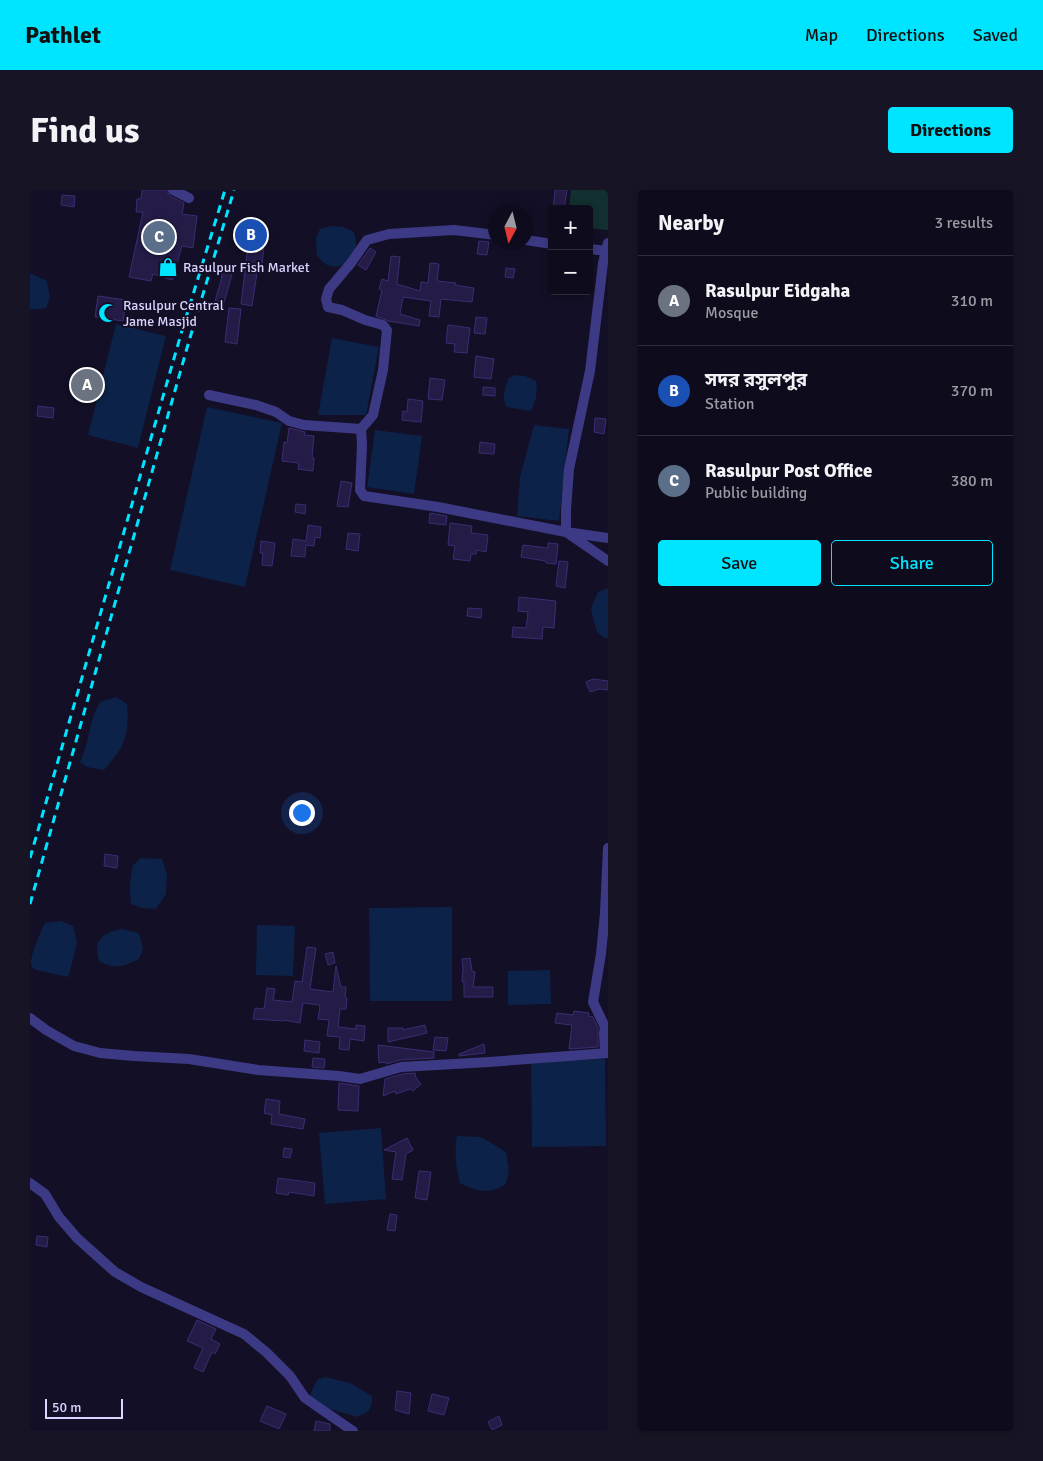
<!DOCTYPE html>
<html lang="en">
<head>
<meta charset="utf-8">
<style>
  body { margin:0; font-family:Signika,"Noto Sans Bengali",sans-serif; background:#171425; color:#f1f3f6 }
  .controls { position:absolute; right:15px; top:15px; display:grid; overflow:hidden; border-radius:5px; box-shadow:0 2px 8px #0003 }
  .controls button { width:45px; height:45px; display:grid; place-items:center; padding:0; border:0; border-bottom:1px solid #2e2b3b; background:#0e0b1c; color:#f1f3f6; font:25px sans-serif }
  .compass { position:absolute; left:458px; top:15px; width:45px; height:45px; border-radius:50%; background:#0e0b1c; box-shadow:0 2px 8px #0003; rotate:187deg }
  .scale { position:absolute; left:15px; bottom:12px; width:78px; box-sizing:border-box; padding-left:5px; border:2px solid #d9d4ff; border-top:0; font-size:14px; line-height:18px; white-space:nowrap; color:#d9d4ff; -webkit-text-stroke:4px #130f26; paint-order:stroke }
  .you { position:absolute; left:271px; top:622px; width:18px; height:18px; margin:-12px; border:4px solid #fff; border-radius:50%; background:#1a73e8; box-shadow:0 0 0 8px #1a73e833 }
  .badge { display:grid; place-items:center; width:32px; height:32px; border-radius:50%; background:#00e5ff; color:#fff; font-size:16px; font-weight:700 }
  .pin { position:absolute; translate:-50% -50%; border:2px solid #fff; box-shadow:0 1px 5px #0006 }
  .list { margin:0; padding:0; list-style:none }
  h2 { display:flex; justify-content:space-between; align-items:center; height:65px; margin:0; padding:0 20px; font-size:21px }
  h2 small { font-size:16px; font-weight:400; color:#9b9ba3 }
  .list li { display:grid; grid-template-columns:32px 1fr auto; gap:15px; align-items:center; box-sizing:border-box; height:90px; padding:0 20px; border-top:1px solid #2e2b3b }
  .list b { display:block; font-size:19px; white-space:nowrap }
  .list p { margin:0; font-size:16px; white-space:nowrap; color:#9b9ba3 }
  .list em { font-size:16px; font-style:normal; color:#9b9ba3 }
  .actions { display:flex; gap:10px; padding:15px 20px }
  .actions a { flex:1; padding:11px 0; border:1px solid #00e5ff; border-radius:5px; text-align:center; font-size:18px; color:#00e5ff }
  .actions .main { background:#00e5ff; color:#111 }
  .map { position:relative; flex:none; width:578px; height:1241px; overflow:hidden; border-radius:5px }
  header { display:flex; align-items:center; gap:30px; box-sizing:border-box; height:70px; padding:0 25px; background:#00e5ff; color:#111 }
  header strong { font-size:24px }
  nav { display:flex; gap:28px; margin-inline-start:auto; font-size:18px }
  .intro { display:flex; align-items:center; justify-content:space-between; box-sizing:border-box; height:120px; padding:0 30px }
  h1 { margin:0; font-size:35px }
  .button { padding:12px 22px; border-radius:5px; background:#00e5ff; color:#111; font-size:18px; font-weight:700 }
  main { display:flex; gap:30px; padding:0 30px }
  aside { flex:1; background:#0e0b1c; border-radius:5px; box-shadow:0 2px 8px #0003 }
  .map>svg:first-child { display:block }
  .green { fill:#12302f }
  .water { fill:#0c2248 }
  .building { fill:#241b47; stroke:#3b2d73 }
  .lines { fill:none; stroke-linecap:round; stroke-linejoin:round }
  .street { stroke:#3d3a85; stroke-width:10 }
  .rail { stroke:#00e5ff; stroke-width:3; stroke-dasharray:8 6; stroke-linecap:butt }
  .labels { text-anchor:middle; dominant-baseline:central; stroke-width:4; stroke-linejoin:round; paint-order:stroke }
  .poi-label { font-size:14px; fill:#d9d4ff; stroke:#130f26; text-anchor:start }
</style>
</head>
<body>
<header>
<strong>Pathlet</strong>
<nav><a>Map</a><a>Directions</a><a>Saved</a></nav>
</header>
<div class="intro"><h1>Find us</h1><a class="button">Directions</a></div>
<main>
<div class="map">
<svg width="578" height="1241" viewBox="0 0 578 1241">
  <rect width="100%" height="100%" fill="#130f26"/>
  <path class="green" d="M 541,0 L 578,0 L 578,40 L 559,38 L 559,19 L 539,19 Z"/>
  <path class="water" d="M 301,36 L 313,37 L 324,42 C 325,46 326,51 326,55 C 326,66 312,80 300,76 C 295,75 291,70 287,66 L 286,48 L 290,39 Z
    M 0,83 L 17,91 L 20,107 L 16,118 L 11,119 L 0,119 Z
    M 86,134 L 136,146 L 108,258 L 58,245 Z
    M 302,148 L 349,157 L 336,225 L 288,225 Z
    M 485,185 L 495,186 L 506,191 C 508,203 506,211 501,221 L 477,217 C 471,208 475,197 479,188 Z
    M 177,217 L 252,233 L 215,397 L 140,380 Z
    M 504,235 L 539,239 L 529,331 L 487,326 L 490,287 Z
    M 345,240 L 392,246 L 384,304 L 337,297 Z
    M 578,398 L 578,449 L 573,447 L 567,442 L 563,428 L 561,418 L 568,402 Z
    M 86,507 L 97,514 C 100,545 94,558 74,580 L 57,577 L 50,572 C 60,552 58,532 70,512 Z
    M 111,668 L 132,669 L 137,685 L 136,704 L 126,719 L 112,718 L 101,714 C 99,700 100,688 103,675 Z
    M 422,717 L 422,811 L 340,811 L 339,718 Z
    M 31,731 L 43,736 L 47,752 L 43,770 L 38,787 L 6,780 C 3,778 2,778 1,774 C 0,766 11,741 15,733 Z
    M 227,735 L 265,736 L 263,786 L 226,785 Z
    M 92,739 L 109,743 L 113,759 L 109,769 C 95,776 84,780 69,771 C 63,750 72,743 92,739 Z
    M 520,780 L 521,814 L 478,815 L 478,781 Z
    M 575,869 L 576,956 L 502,957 L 501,871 Z
    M 351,938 L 356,1009 L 295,1014 L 289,943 Z
    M 427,946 L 451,947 L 476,962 L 479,981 L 476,994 C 460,1005 446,1001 430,993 C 426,981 424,958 427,946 Z
    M 295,1187 L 320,1193 L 342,1206 L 342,1213 L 339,1221 L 327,1227 L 290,1216 L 280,1206 L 284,1196 L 288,1189 Z"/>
  <path class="building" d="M 112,0 L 136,0 L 140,6 L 154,13 L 152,24 L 167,26 L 163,58 L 152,56 L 142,90 L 123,84 L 121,91 L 99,87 L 113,22 L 106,22 L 107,9 L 111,9 Z
    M 525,0 L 537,0 L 534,19 L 523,19 Z
    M 32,5 L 45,6 L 44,17 L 31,15 Z
    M 449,51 L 459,52 L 457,65 L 447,64 Z
    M 218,55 L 234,57 L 231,83 L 227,83 L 222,116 L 211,114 Z
    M 340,58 L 346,62 L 336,80 L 328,75 Z
    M 361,66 L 370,67 L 367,94 L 390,101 L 391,92 L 398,93 L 400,73 L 409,74 L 407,91 L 426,93 L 425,95 L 444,98 L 442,112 L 411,109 L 409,127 L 399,126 L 401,111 L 373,107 L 370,124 L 390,130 L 389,136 L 358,131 L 346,126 L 352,100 L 349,99 L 352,89 L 358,91 Z
    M 193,76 L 204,77 L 194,113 L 185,111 L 191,91 Z
    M 476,78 L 485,79 L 483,88 L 475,87 Z
    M 68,106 L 96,110 L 93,131 L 65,127 Z
    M 199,118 L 211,119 L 207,154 L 195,152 Z
    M 446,127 L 457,128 L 455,144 L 444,143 Z
    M 418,135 L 440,138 L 437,163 L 424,162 L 425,154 L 416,153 Z
    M 446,166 L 464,169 L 461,189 L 444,187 Z
    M 400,188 L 415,190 L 412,210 L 398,209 Z
    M 453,197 L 465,198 L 465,206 L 453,205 Z
    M 378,209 L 393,211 L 391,232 L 372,230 L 373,221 L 377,222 Z
    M 8,216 L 24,218 L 23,228 L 7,226 Z
    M 565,228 L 576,229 L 574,244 L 564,242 Z
    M 259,238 L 275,242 L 274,245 L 284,246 L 282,267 L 284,268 L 283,281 L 268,279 L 269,273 L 252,271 L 254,252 L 257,253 Z
    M 450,252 L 465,254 L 464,264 L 449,263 Z
    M 311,291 L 322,293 L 318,317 L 307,316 Z
    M 266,314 L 276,315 L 275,324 L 265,322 Z
    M 400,323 L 417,326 L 416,335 L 399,333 Z
    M 420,333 L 442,336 L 441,343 L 458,345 L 456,362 L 447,360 L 446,364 L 441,364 L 440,371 L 423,369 L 425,356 L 418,355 Z
    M 278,335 L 291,337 L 290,348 L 285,347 L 284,356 L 276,355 L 275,367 L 261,366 L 263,349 L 276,351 Z
    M 318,343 L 330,344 L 328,361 L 316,359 Z
    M 231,351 L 245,353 L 242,376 L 232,375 L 233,363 L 230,363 Z
    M 518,353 L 528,354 L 526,374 L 516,373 L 516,371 L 491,367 L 493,355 L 518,358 Z
    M 529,371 L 538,372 L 535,398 L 526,396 Z
    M 489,407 L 526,411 L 524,438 L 513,437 L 512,449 L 482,447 L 483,437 L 496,438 L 498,422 L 488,421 Z
    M 438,418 L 452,419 L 451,428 L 437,426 Z
    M 563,489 L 578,491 L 578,500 L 569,499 L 560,502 L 556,492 Z
    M 75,664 L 88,666 L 87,678 L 74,676 Z
    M 277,757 L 286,758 L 280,799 L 303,802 L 306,776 L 311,797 L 316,797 L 315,807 L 317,808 L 316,819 L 310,819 L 308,837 L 326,839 L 326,835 L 335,836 L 334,851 L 320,849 L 319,860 L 309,859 L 310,847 L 297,846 L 299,830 L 288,829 L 290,815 L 273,813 L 270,833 L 254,830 L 254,831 L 223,829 L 225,818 L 234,819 L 237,798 L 245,799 L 243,810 L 262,812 L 265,791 L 272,792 Z
    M 303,762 L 305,773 L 298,775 L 295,764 Z
    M 440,768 L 442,781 L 445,782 L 443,797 L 463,797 L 463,807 L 434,807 L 434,792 L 432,792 L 433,779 L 432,769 Z
    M 544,821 L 559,823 L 558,826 L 563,827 L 568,838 L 568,857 L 539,859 L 542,835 L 525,833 L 527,823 L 543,825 Z
    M 395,835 L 397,843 L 358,852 L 358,838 L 373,838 L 373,840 Z
    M 405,847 L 418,848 L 416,861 L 403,860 Z
    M 275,850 L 290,852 L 289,863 L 274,861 Z
    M 454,854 L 455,863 L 429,866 L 429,864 Z
    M 348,855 L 404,862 L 404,868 L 370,870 L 356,874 L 356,872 L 349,873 Z
    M 283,868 L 295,869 L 294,878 L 282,877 Z
    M 385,883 L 386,888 L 391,894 L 383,901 L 380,899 L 366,904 L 365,901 L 353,906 L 355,889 L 372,884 Z
    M 309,893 L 329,896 L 328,921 L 308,920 Z
    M 236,909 L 250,911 L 249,924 L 275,929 L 273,939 L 241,934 L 242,925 L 234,923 Z
    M 377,948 L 383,960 L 376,964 L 372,990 L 362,989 L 366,962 L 354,960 Z
    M 254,958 L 262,959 L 260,968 L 253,967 Z
    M 389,981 L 401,982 L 397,1010 L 385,1008 Z
    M 248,988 L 285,993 L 284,1006 L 259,1002 L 258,1005 L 246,1003 Z
    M 360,1024 L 367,1025 L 365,1041 L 357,1040 Z
    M 7,1046 L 18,1047 L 17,1057 L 6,1055 Z
    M 167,1130 L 186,1139 L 181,1149 L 190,1154 L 185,1164 L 182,1162 L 173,1182 L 164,1178 L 173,1158 L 157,1151 Z
    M 367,1201 L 381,1203 L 379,1224 L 365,1220 Z
    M 402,1204 L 419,1208 L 414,1225 L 398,1221 Z
    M 237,1216 L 256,1224 L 249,1239 L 230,1231 Z
    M 469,1226 L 472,1235 L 462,1240 L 458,1232 Z
    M 286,1231 L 300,1234 L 300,1241 L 284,1241 Z"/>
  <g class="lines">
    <path class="street" d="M 143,0 L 159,8
      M 496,50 L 522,54
      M 578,53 L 573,73 L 560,181 L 539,279 L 536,320 L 536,342 L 578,371
      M 559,59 L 578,61
      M 179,205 L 226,215 L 246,222 L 259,231 L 274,235 L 331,239 L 343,225 L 353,180 L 357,140 L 353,135 L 335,130 L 312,120 L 298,117 L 296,109 L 299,99 L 321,73 L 337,50 L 359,44 L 424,40 L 466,45
      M 331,239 L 332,255 L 330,300 L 334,306 L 408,317 L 536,342 L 578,348
      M 0,828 L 16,840 L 44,856 L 70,863 L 104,866 L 159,869 L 228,880 L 309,886 L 330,889 L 371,877 L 459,872 L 578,863
      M 575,863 L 574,843 L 575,837 L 563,812 L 571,764 L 575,723 L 578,658
      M 0,993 L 15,1004 L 29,1027 L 47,1048 L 85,1082 L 111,1097 L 214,1144 L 236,1162 L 260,1186 L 275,1208 L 323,1241"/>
    <path class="rail" d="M 0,668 L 151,144 L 195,0
      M 0,714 L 157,158 L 204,0"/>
  </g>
  <defs>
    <g id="shop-bare" transform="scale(1.5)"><path d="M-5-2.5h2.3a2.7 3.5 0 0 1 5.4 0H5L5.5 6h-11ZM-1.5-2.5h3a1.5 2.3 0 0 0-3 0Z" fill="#00e5ff" stroke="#130f26" stroke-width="2.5" paint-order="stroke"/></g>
    <g id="mosque-bare" transform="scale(1.5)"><path d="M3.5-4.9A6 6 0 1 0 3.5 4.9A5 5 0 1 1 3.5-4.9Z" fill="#00e5ff" stroke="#130f26" stroke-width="2.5" paint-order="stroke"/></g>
  </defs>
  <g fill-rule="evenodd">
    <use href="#shop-bare" x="138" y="77"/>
    <use href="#mosque-bare" x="78" y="123"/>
  </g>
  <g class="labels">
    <g class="poi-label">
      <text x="153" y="77">Rasulpur Fish Market</text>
      <text x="93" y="115">Rasulpur Central<tspan x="93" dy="16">Jame Masjid</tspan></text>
    </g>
  </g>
</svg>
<div class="controls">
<button>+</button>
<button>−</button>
</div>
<svg class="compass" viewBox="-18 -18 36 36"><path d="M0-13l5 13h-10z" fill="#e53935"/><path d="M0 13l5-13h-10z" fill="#9b9ba3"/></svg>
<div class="scale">50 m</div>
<div class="you"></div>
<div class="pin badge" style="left:57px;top:195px;background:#6b7280">A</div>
<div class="pin badge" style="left:221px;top:45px;background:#1a4fb4">B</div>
<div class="pin badge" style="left:129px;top:47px;background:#5c6f8a">C</div>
</div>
<aside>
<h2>Nearby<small>3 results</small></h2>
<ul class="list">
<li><span class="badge" style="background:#6b7280">A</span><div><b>Rasulpur Eidgaha</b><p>Mosque</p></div><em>310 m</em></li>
<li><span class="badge" style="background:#1a4fb4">B</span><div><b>সদর রসুলপুর</b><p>Station</p></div><em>370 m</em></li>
<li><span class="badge" style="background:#5c6f8a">C</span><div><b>Rasulpur Post Office</b><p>Public building</p></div><em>380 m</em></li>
</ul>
<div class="actions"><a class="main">Save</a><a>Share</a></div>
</aside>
</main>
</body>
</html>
